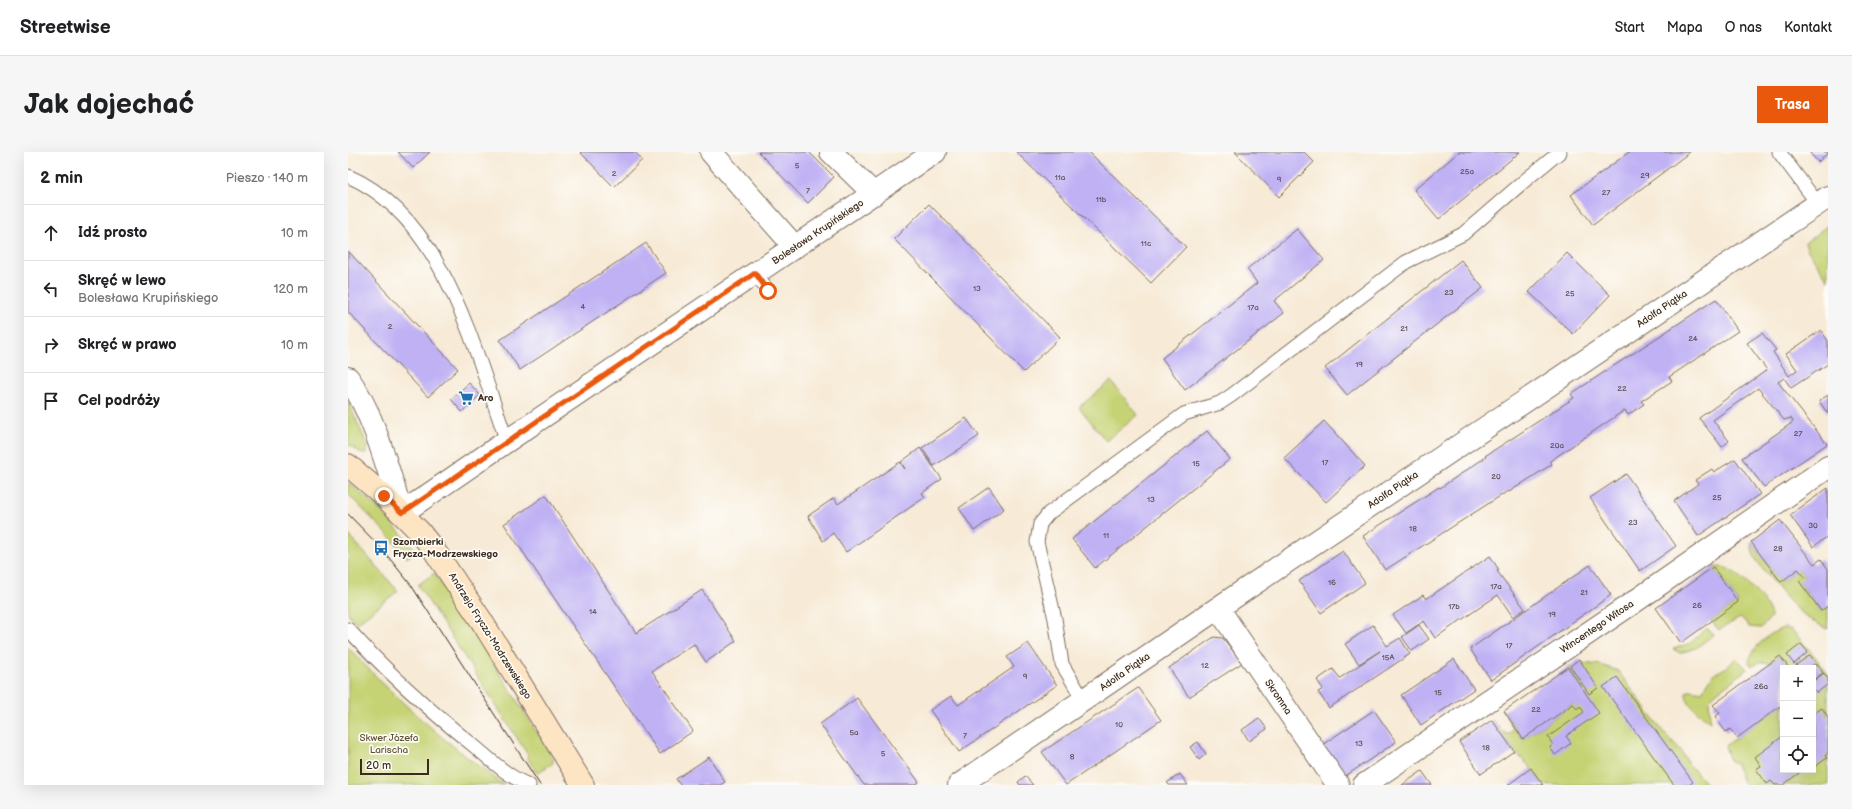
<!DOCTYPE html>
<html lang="pl">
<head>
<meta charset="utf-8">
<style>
  body { margin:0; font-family:"Balsamiq Sans",sans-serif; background:#f6f6f6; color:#202124 }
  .controls { position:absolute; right:12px; bottom:12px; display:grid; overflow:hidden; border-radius:0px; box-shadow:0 4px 16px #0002 }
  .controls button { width:36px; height:36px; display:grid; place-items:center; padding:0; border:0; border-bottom:1px solid #e0e0e0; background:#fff; color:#202124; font:20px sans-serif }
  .scale { position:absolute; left:12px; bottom:10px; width:69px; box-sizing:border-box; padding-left:4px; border:2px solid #3b2a1e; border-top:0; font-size:11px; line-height:14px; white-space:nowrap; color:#3b2a1e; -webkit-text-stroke:3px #fdfcf7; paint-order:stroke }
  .stop { position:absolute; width:12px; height:12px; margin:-9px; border:3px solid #ea580c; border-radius:50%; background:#fff }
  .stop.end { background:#ea580c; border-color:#fff; box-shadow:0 1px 4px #0008 }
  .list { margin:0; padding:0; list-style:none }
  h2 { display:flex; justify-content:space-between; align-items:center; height:52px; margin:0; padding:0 16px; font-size:17px }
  h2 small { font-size:13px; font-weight:400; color:#757577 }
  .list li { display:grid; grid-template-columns:26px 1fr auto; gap:12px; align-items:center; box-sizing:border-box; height:56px; padding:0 16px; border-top:1px solid #e0e0e0 }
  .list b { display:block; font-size:15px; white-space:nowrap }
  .list p { margin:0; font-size:13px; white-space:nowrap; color:#757577 }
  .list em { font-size:13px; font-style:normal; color:#757577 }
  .icon { flex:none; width:22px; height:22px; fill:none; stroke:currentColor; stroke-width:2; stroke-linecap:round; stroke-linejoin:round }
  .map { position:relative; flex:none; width:1480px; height:633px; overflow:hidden; border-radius:0px }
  header { display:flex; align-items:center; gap:24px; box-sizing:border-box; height:56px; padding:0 20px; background:#fff; border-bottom:1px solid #e0e0e0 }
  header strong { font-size:19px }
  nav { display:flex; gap:22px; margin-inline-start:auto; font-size:14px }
  .intro { display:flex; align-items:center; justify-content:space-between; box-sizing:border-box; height:96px; padding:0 24px }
  h1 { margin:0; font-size:28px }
  .button { padding:10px 18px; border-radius:0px; background:#ea580c; color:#fff; font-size:14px; font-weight:700 }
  main { display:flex; gap:24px; padding:0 24px }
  aside { flex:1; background:#fff; border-radius:0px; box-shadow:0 4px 16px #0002 }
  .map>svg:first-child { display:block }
  .green { fill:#c6d375; stroke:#807e4a }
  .building { fill:#bfb1f4 }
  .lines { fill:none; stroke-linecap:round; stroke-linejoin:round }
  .service-casing { stroke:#7d6d5e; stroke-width:15 }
  .minor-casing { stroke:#7d6d5e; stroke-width:24 }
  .secondary-casing { stroke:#7d6d5e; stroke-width:24 }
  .service { stroke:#fff; stroke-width:13 }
  .minor { stroke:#fff; stroke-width:22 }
  .secondary { stroke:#fde5c4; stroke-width:22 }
  .tram { stroke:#3b2a1e; stroke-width:1 }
  .route { stroke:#ea580c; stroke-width:5 }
  .labels { text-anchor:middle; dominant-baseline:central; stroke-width:3.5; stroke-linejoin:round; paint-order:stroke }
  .number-label { font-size:8px; fill:#5c4c54 }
  .street-label { font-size:10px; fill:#3b2a1e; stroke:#fdfcf7 }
  .poi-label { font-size:10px; font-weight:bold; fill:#3b2a1e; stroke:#fdfcf7; text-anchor:start }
  .park-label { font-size:10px; fill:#5e5434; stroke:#fdfcf7 }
</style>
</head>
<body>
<header>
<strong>Streetwise</strong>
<nav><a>Start</a><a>Mapa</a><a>O nas</a><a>Kontakt</a></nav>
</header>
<div class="intro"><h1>Jak dojechać</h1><a class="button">Trasa</a></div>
<main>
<aside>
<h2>2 min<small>Pieszo · 140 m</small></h2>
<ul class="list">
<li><svg class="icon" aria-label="ahead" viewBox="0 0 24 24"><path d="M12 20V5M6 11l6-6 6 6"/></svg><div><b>Idź prosto</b></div><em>10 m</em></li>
<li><svg class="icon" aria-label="left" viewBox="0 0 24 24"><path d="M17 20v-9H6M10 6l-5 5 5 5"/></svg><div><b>Skręć w lewo</b><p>Bolesława Krupińskiego</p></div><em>120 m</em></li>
<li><svg class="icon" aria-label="right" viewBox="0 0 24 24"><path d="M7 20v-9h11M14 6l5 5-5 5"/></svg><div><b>Skręć w prawo</b></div><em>10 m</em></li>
<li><svg class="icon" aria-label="arrive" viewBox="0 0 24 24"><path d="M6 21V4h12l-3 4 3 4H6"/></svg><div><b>Cel podróży</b></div></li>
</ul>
</aside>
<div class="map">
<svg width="1480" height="633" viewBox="0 0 1480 633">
  <rect width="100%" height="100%" fill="#fdfcf7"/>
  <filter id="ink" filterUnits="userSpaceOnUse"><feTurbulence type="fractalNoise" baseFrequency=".025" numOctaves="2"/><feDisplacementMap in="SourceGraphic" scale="8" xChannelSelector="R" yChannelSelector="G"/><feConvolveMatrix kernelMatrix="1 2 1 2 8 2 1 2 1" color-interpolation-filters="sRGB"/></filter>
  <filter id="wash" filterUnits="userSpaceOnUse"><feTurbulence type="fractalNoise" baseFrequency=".012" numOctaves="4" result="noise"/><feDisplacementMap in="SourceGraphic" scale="16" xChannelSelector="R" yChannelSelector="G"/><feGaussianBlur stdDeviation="0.9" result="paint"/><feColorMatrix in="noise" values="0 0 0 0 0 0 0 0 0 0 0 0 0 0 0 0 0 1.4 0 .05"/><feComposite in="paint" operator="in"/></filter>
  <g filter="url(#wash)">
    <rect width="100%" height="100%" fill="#f7ead6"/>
    <path class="green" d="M 1480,73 L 1480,128 L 1459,97 L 1457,91 Z
      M 763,229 L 790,263 L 758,289 L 731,255 Z
      M 0,249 L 20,295 L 19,301 L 15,302 L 0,292 Z
      M 0,330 L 33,359 L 69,399 L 59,406 L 39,382 L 0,342 Z
      M 0,382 L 50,439 L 9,471 L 0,462 Z
      M 1403,390 L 1433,430 L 1450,417 L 1457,425 L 1451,430 L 1473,459 L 1480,454 L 1480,477 C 1447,463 1431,436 1409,409 L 1405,402 Z
      M 1365,415 C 1369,415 1374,415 1378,416 C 1391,420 1422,451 1423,465 L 1413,476 L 1401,475 L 1396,468 L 1392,466 L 1371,478 L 1363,469 L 1390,450 Z
      M 86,421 L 129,485 L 205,606 L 205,611 L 189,621 L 179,605 L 180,603 L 70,433 Z
      M 1359,476 L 1365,483 L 1348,496 L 1332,501 L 1325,497 L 1342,491 Z
      M 1437,476 L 1444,478 L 1466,503 L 1480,522 L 1480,633 L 1398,633 L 1395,630 L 1388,612 L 1382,609 L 1377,594 L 1435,552 L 1435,618 L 1465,618 L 1465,516 L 1441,516 L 1432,504 L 1422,511 L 1412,510 L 1404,514 L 1401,511 C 1401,498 1425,477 1437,476 Z
      M 0,495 C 46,546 100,593 156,633 L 0,633 Z
      M 1388,506 L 1399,517 C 1387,528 1372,536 1361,547 L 1362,569 C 1353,563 1337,552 1338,540 L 1343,538 L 1354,540 L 1366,522 L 1379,515 Z
      M 1233,511 L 1253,513 L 1270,519 L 1316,581 L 1332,597 L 1340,611 L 1359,633 L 1195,633 L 1183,616 L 1166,599 L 1144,568 L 1158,582 L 1163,581 L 1165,576 L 1156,559 L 1175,587 L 1238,543 L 1220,515 Z"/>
    <g id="blocks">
      <path class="building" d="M 50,0 L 82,0 L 65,16 Z
        M 232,0 L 287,0 L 294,8 L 266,35 Z
        M 410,0 L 461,0 L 486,25 L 460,51 Z
        M 668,0 L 741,0 L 838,95 L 803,131 Z
        M 887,0 L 956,0 L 966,10 L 931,45 Z
        M 1111,0 L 1172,0 L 1091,67 L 1066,38 Z
        M 1281,0 L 1342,0 L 1245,73 L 1223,43 Z
        M 1461,0 L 1480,0 L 1480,1 L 1470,10 Z
        M 581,52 L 712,185 L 676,220 L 546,87 Z
        M 949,77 L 976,108 L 926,149 L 936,161 L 837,238 L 814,206 L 909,131 L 899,117 Z
        M 298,91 L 318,121 L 172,218 L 152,188 Z
        M 0,99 L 110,217 L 80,245 L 0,160 Z
        M 1219,101 L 1262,143 L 1225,182 L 1181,140 Z
        M 1113,108 L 1135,136 L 999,243 L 977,216 Z
        M 1368,147 L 1390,179 L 1321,225 L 1324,229 L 1293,249 L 1296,252 L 1280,263 L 1277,258 L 1202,309 L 1204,312 L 1161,340 L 1160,339 L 1037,418 L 1015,384 L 1091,335 L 1092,336 L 1138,305 L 1137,304 L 1226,246 L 1223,242 Z
        M 1473,178 L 1480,189 L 1480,212 L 1443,236 L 1436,226 L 1430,230 L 1479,292 L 1416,335 L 1394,306 L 1445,270 L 1443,266 L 1436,268 L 1410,236 L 1365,268 L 1381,289 L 1374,295 L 1351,266 L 1419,218 L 1399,191 L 1414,181 L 1428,198 L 1425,200 L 1441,224 L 1449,218 L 1438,202 Z
        M 121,231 L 132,243 L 114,260 L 103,247 Z
        M 1480,243 L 1480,262 L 1471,249 Z
        M 618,266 L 631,284 L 586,314 L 574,296 Z
        M 976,269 L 1017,314 L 978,350 L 936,306 Z
        M 859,279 L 882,307 L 747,416 L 724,387 Z
        M 572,296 L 594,327 L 574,341 L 577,345 L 498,400 L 485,381 L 475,389 L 460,364 L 486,346 L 490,352 L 552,310 L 557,317 L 553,310 Z
        M 1387,307 L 1412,342 L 1350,384 L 1326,349 L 1350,332 L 1347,328 L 1364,317 L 1366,320 Z
        M 1278,322 L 1328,394 L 1292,419 L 1242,346 Z
        M 641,335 L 656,357 L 626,379 L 611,356 Z
        M 1480,336 L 1480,384 L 1465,395 L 1442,363 Z
        M 198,343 L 288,481 L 354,438 L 388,489 L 358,510 L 346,492 L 304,519 L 345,579 L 312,602 L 156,372 Z
        M 1432,368 L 1466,412 L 1473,407 L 1480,417 L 1480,454 L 1473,459 L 1451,429 L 1457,425 L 1450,417 L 1433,430 L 1403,390 Z
        M 995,399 L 1017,431 L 973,461 L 951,429 Z
        M 1142,404 L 1151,418 L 1149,419 L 1177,457 L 1165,465 L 1150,443 L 1087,486 L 1076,469 L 1058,481 L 1045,463 L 1075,443 L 1078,447 Z
        M 1242,413 L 1263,443 L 1143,528 L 1122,497 Z
        M 1365,415 L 1390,450 L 1333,491 L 1308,456 Z
        M 1025,473 L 1039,494 L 1052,486 L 1062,502 L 981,556 L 970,540 L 975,537 L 969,528 L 985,517 L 992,526 L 1032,499 L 1011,512 L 997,492 Z
        M 1071,473 L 1081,487 L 1064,499 L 1054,485 Z
        M 866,485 L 875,486 L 894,511 L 841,545 L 821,516 Z
        M 680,491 L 709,533 L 611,600 L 582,558 L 603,544 L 610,553 L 666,515 L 659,505 Z
        M 1453,492 L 1460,500 L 1446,512 L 1439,503 Z
        M 1462,503 L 1468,511 L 1461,516 L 1450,516 L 1448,513 Z
        M 1432,504 L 1441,516 L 1435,516 L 1435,552 L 1389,586 L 1382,577 L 1378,580 L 1367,565 L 1372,561 L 1365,553 Z
        M 1106,507 L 1126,537 L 1073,573 L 1053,543 Z
        M 1231,507 L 1250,536 L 1241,542 L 1222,514 Z
        M 1469,512 L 1475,521 L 1465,528 L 1465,515 Z
        M 1220,515 L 1251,561 L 1218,584 L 1223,591 L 1207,603 L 1202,595 L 1205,593 L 1200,585 L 1236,560 L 1232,554 L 1229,557 L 1225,552 L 1175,587 L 1156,559 Z
        M 1476,521 L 1480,527 L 1480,532 L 1469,541 L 1465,536 L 1465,529 Z
        M 1269,525 L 1345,630 L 1341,633 L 1326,633 L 1255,535 Z
        M 790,536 L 813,568 L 718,633 L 694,600 Z
        M 509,546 L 571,630 L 567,633 L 516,633 L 472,572 Z
        M 1474,556 L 1480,565 L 1480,601 L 1477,604 L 1479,606 L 1465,616 L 1465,562 Z
        M 1026,558 L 1048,590 L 996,625 L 974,593 Z
        M 911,566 L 919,577 L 901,589 L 894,578 Z
        M 1144,568 L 1166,599 L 1133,622 L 1111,590 Z
        M 1435,584 L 1435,618 L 1455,618 L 1435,633 L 1427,633 L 1423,629 L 1419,632 L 1408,617 L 1413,614 L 1407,605 Z
        M 850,590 L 858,602 L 851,608 L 842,595 Z
        M 361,605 L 377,630 L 372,633 L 332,633 L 328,627 Z
        M 1183,616 L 1195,633 L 1160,633 Z
        M 1074,619 L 1084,633 L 1054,633 Z
        M 832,622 L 840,633 L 821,633 L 819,631 Z
        M 677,624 L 685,633 L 672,633 L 670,630 Z"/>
    </g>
  </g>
  <g filter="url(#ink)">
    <use href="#blocks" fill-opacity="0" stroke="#7d6d5e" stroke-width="1"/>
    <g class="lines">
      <g class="service-casing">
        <path id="service" d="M 1431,0 L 1470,52
          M 0,24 C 97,66 126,199 159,289
          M 407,121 L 420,139
          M 0,477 C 39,520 81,558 126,594 C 143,608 160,625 181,633
          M 736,549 L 714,512 L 707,467 L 689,390 L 692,372 L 701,361 L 836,262 L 872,251 L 884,243 L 1058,110 L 1115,82 L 1181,25 L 1212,0"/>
      </g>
      <g class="minor-casing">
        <path id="minor" d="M 363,0 L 447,95
          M 483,0 L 526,42
          M 0,226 C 27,263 39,317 54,361 L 159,289 L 587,0
          M 870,456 L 990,633
          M 611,633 L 870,456 L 1480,45
          M 1016,633 L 1289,448 L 1480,315"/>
      </g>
      <g class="secondary-casing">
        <path id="secondary" d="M 0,313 L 36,344 L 71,379 L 86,398 L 133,468 L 235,633"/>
      </g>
      <use href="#service" class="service"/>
      <use href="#minor" class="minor"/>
      <use href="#secondary" class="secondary"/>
      <path class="tram" d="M 0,362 L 33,396 L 63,433 L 192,633"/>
    </g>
  </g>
  <g class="lines" filter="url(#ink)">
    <path class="route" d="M 36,344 L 54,361 L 407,121 L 420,139"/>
  </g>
  <defs>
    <g id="supermarket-bare" transform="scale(1.2)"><path d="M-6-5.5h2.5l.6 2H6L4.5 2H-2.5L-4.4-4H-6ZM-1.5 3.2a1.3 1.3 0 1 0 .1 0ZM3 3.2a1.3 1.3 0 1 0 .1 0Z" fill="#1f6fb2" stroke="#fdfcf7" stroke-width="2.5" paint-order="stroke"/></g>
    <g id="bus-bare" transform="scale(1.2)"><path d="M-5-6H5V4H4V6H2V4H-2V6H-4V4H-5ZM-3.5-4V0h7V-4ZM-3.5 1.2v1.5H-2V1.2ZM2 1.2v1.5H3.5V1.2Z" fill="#1f6fb2" stroke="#fdfcf7" stroke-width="2.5" paint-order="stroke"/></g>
  </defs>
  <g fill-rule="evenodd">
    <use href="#supermarket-bare" x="118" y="246"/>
    <use href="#bus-bare" x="33" y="396"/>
  </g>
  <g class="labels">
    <g class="number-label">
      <text x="449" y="13">5</text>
      <text x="1119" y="19">25a</text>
      <text x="266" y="21">2</text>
      <text x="1297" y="23">29</text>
      <text x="712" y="25">11a</text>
      <text x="931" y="27">9</text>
      <text x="460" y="38">7</text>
      <text x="1258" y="40">27</text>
      <text x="753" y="47">11b</text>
      <text x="798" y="91">11c</text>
      <text x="629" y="136">13</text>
      <text x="1101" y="140">23</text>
      <text x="1222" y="141">25</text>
      <text x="235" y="154">4</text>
      <text x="905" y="155">17a</text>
      <text x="42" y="174">2</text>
      <text x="1056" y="176">21</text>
      <text x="1345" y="186">24</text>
      <text x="1011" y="212">19</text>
      <text x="1274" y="236">22</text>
      <text x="1450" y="281">27</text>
      <text x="1209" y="293">20a</text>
      <text x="977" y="310">17</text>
      <text x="848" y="311">15</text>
      <text x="1148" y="324">20</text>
      <text x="1369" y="345">25</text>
      <text x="803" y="347">13</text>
      <text x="1285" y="370">23</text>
      <text x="1465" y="373">30</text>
      <text x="1065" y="376">18</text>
      <text x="758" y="383">11</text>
      <text x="1430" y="396">28</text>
      <text x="984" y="430">16</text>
      <text x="1148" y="434">17a</text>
      <text x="1236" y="440">21</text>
      <text x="1349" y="453">26</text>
      <text x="1106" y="454">17b</text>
      <text x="245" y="459">14</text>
      <text x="1204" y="462">19</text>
      <text x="1161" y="493">17</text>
      <text x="1040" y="505">15A</text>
      <text x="857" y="513">12</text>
      <text x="677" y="524">9</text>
      <text x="1413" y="534">26a</text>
      <text x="1090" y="540">15</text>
      <text x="1188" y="557">22</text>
      <text x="771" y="572">10</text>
      <text x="506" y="580">5a</text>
      <text x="617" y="583">7</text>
      <text x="1011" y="591">13</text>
      <text x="1138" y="595">18</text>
      <text x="535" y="601">5</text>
      <text x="724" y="604">8</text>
    </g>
    <g class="street-label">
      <text transform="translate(470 80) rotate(-34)">Bolesława Krupińskiego</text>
      <text transform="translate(1314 157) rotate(-34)">Adolfa Piątka</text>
      <text transform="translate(1045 338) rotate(-34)">Adolfa Piątka</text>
      <text transform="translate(1249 475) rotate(-34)">Wincentego Witosa</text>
      <text transform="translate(142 484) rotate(58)">Andrzeja Frycza-Modrzewskiego</text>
      <text transform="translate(777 520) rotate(-35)">Adolfa Piątka</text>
      <text transform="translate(930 545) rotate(56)">Skromna</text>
    </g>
    <g class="poi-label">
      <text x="130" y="246">Aro</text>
      <text x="45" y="390">Szombierki<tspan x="45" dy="12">Frycza-Modrzewskiego</tspan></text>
    </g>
    <g class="park-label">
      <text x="41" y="586">Skwer Józefa<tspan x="41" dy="12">Larischa</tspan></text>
    </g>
  </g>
</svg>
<div class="controls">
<button>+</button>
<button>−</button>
<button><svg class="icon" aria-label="locate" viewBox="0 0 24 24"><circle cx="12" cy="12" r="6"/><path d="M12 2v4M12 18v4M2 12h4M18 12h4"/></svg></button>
</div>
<div class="scale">20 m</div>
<div class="stop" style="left:420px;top:139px"></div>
<div class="stop end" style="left:36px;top:344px"></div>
</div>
</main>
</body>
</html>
